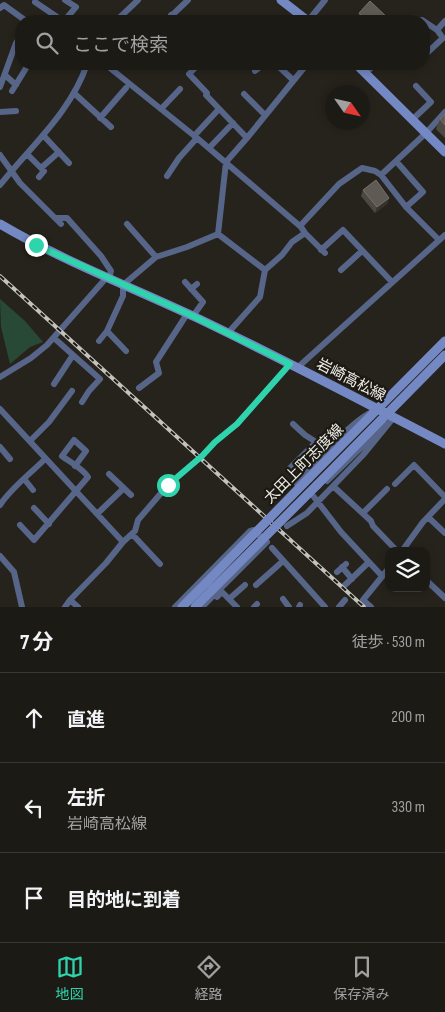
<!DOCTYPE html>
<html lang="ja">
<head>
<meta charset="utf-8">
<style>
  body { margin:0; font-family:"Sofia Sans Condensed","Noto Sans JP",sans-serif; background:#292722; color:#f1f3f6 }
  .controls { position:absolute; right:15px; bottom:15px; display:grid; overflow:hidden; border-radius:10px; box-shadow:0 2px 8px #0003 }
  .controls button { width:45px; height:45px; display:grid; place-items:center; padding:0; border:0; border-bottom:1px solid #3a3834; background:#1c1a15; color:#f1f3f6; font:25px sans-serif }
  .compass { position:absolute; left:325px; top:85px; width:45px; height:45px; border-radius:50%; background:#1c1a15; box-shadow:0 2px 8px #0003; rotate:124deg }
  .stop { position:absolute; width:15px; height:15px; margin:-11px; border:4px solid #2ed4ab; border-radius:50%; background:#fff }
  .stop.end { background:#2ed4ab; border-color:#fff; box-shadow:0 1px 5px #0008 }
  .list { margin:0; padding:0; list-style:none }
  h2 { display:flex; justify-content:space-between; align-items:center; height:65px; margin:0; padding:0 20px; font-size:21px }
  h2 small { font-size:16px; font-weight:400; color:#a0a1a0 }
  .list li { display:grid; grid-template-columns:32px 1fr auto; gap:15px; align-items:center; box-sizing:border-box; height:90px; padding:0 20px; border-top:1px solid #3a3834 }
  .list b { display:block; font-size:19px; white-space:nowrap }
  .list p { margin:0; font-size:16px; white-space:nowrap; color:#a0a1a0 }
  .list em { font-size:16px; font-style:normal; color:#a0a1a0 }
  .icon { flex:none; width:28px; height:28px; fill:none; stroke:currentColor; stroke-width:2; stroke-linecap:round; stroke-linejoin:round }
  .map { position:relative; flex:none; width:445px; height:607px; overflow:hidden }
  .search { position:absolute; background:#1c1a15; box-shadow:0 2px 8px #0003; left:15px; right:15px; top:15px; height:55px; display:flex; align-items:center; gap:12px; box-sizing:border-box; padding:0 18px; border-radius:20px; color:#a0a1a0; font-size:19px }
  .sheet { height:335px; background:#1c1a15 }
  nav { display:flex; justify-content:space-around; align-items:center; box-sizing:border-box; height:70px; border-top:1px solid #3a3834; background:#1c1a15; font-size:14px; color:#a0a1a0 }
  nav a { display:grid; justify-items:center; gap:2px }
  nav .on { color:#2ed4ab }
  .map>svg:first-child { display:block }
  .green { fill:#284935 }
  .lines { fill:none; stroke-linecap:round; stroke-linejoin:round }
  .street { stroke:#576589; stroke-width:6 }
  .secondary { stroke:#7489c3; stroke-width:9 }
  .rail-casing { stroke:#c4c2bd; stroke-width:4 }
  .rail { stroke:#1c1913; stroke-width:2; stroke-dasharray:5.5; stroke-linecap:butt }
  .secondary-bridge { stroke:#7489c3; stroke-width:9 }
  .wall { fill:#4d4942 }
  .shaded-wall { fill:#36332c }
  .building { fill:#5f5b54; stroke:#75726b }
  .route { stroke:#2ed4ab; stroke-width:6 }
  .labels { text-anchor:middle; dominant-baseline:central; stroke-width:4.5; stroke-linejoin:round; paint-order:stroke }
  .street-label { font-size:15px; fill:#efede8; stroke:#1c1913 }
</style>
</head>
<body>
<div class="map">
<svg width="445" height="607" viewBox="0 0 445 607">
  <rect width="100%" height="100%" fill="#26231c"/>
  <path class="green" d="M 0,299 L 25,321 L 43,342 L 30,347 L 10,364 L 1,327 Z"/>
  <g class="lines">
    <path class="street" d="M 35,2 L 63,21
      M 0,8 L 4,5 L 26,21
      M 171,15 L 177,21
      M 64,21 L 76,7 L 65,0
      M 116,21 L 138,0
      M 166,21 L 188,0
      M 308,21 L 325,0
      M 420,21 L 422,20 L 437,30 L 445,21
      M 427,53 L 443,38 L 437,30
      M 105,64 L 197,138 L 301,227 L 305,233 L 325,253
      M 164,64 L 166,66
      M 199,64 L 189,74 L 207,93 L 206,95 L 247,138
      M 276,64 L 293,80
      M 220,66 L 222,64
      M 255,71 L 264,64
      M 366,73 L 375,64
      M 5,75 L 16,85
      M 0,87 L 16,43 L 21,35
      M 12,91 L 28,65
      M 74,93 L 111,127
      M 244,94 L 265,115
      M 161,109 L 180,89
      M 0,112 L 16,111
      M 100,118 L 126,88
      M 413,119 L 431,102 L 416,86
      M 43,135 L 69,163
      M 194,136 L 219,109
      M 209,148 L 233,123
      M 27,154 L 44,171 L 39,177
      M 0,155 L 20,183 L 61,224
      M 396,161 L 423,192 L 406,207
      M 41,168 L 59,152
      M 381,175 L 426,133 L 445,112
      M 167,176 L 179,158 L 197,138
      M 0,185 C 31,146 71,112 87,64
      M 56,218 L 67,218 L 101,256 L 111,271 L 109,278
      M 127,224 L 156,257
      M 300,226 L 339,184 L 362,168 L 375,171 L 381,175 L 406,207 L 439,240
      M 218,234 L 226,162 L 247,138 L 307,64
      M 321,250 L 343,230 L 392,282
      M 341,270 L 362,251
      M 185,282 L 203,302 L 193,316
      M 191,289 L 197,284
      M 228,333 L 260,297 L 265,270 L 282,255 L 292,242 L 305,233
      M 54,338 L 100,379 L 89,391 L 82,402
      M 99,341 L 107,331
      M 126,351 L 107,331 L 123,296 L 123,285 L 156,257 L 187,247 L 218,234 L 265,270
      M 297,368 L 445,235
      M 0,377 L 31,358 L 47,345 L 107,277
      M 54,384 L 73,355
      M 139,388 L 159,373 L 156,362 L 187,314
      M 0,409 L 123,542 L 106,563 L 70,600 L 78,607
      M 293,424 L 305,435 L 316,442
      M 30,441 L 49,422 L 72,391
      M 0,447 L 10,459
      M 289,469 L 316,442 L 327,451
      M 109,474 L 131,495
      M 25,480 L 33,490
      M 327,481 L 380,429 L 384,419
      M 297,484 C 316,463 346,426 370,413
      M 395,484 L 414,465 L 445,497
      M 333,486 L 371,521 L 373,526 L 397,551
      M 314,497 L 341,532 L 382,576
      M 0,505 C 12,487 30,474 45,459
      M 34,508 L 49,524
      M 363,513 L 387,489
      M 97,514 L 124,488
      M 428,517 L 445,533
      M 20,525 L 34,540 L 88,477 C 83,469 70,462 62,456 L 74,440 L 86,451 L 75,466
      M 287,526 L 307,513 L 363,455 L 394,417
      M 132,534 L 160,564
      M 123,542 L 135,531 L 138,520 L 168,485 L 202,456 L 215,442 L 237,424 L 290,364
      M 272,548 L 325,607
      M 402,551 L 423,522 L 445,499
      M 0,556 L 14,572 L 22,607
      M 342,567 L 352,579
      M 337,572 L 346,564
      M 426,580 L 445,598
      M 256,585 L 283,561
      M 345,585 L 369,562
      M 217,597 L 222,592 L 237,607
      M 229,599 L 245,585
      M 283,599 L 289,607
      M 65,607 L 70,600
      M 175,607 L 250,531 L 253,530 L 267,542 L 202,607
      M 254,607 L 257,604
      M 299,607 L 300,605
      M 339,607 L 345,600
      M 371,607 L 363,600 L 389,568"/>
    <path class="secondary" d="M 281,0 L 308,21
      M 356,64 L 445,152
      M 0,224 C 63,261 129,286 195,317 C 279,357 362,401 445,444
      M 309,478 L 445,341
      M 317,485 L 445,355
      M 182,607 L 206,583
      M 195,607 L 213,589"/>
    <g class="rail-casing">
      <path id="rail" d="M 0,276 L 364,607"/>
    </g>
    <use href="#rail" class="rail"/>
    <path class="secondary-bridge" d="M 206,583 L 309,478
      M 213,589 L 317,485"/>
  </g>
  <path class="wall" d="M 359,13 L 391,21 L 356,21 Z
    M 445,114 L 445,138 L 436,129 L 440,119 Z
    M 363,190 L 389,198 L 387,204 L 375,213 L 361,196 Z"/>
  <path class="shaded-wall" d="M 389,198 L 387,204 L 375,213 L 377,207 Z"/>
  <path class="building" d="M 370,1 L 391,21 L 368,21 L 359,13 Z
    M 445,114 L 445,125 L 440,119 Z
    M 376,180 L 389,198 L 377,207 L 363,190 Z"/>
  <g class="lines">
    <path class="route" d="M 36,245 L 193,316 L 290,364 L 237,424 L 215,442 L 202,456 L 168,485"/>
  </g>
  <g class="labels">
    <g class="street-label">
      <text transform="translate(351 380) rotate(27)">岩崎高松線</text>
      <text transform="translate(304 464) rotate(-45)">太田上町志度線</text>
    </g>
  </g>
</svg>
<div class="controls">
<button><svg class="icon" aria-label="layers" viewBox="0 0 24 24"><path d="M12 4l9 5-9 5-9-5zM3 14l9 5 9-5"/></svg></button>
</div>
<svg class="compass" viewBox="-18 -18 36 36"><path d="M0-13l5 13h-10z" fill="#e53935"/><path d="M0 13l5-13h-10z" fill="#a0a1a0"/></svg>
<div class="stop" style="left:168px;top:485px"></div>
<div class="stop end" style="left:36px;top:245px"></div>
<div class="search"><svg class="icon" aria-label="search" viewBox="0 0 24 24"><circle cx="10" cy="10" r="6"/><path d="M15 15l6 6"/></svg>ここで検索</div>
</div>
<section class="sheet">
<h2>7 分<small>徒歩 · 530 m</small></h2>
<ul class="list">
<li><svg class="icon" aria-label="ahead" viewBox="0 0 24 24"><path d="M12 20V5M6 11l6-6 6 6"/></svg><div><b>直進</b></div><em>200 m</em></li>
<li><svg class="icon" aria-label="left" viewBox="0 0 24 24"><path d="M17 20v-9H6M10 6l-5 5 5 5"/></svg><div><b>左折</b><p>岩崎高松線</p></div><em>330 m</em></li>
<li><svg class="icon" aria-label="arrive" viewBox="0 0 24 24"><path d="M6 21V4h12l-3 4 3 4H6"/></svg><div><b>目的地に到着</b></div></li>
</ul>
</section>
<nav>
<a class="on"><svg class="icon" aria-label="map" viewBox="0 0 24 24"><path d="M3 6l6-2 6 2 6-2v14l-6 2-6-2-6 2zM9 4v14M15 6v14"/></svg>地図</a>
<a><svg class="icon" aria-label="directions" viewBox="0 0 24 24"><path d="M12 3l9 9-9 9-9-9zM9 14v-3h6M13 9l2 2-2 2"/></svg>経路</a>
<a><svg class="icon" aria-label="saved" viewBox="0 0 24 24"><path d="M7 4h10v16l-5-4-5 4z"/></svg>保存済み</a>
</nav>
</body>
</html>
